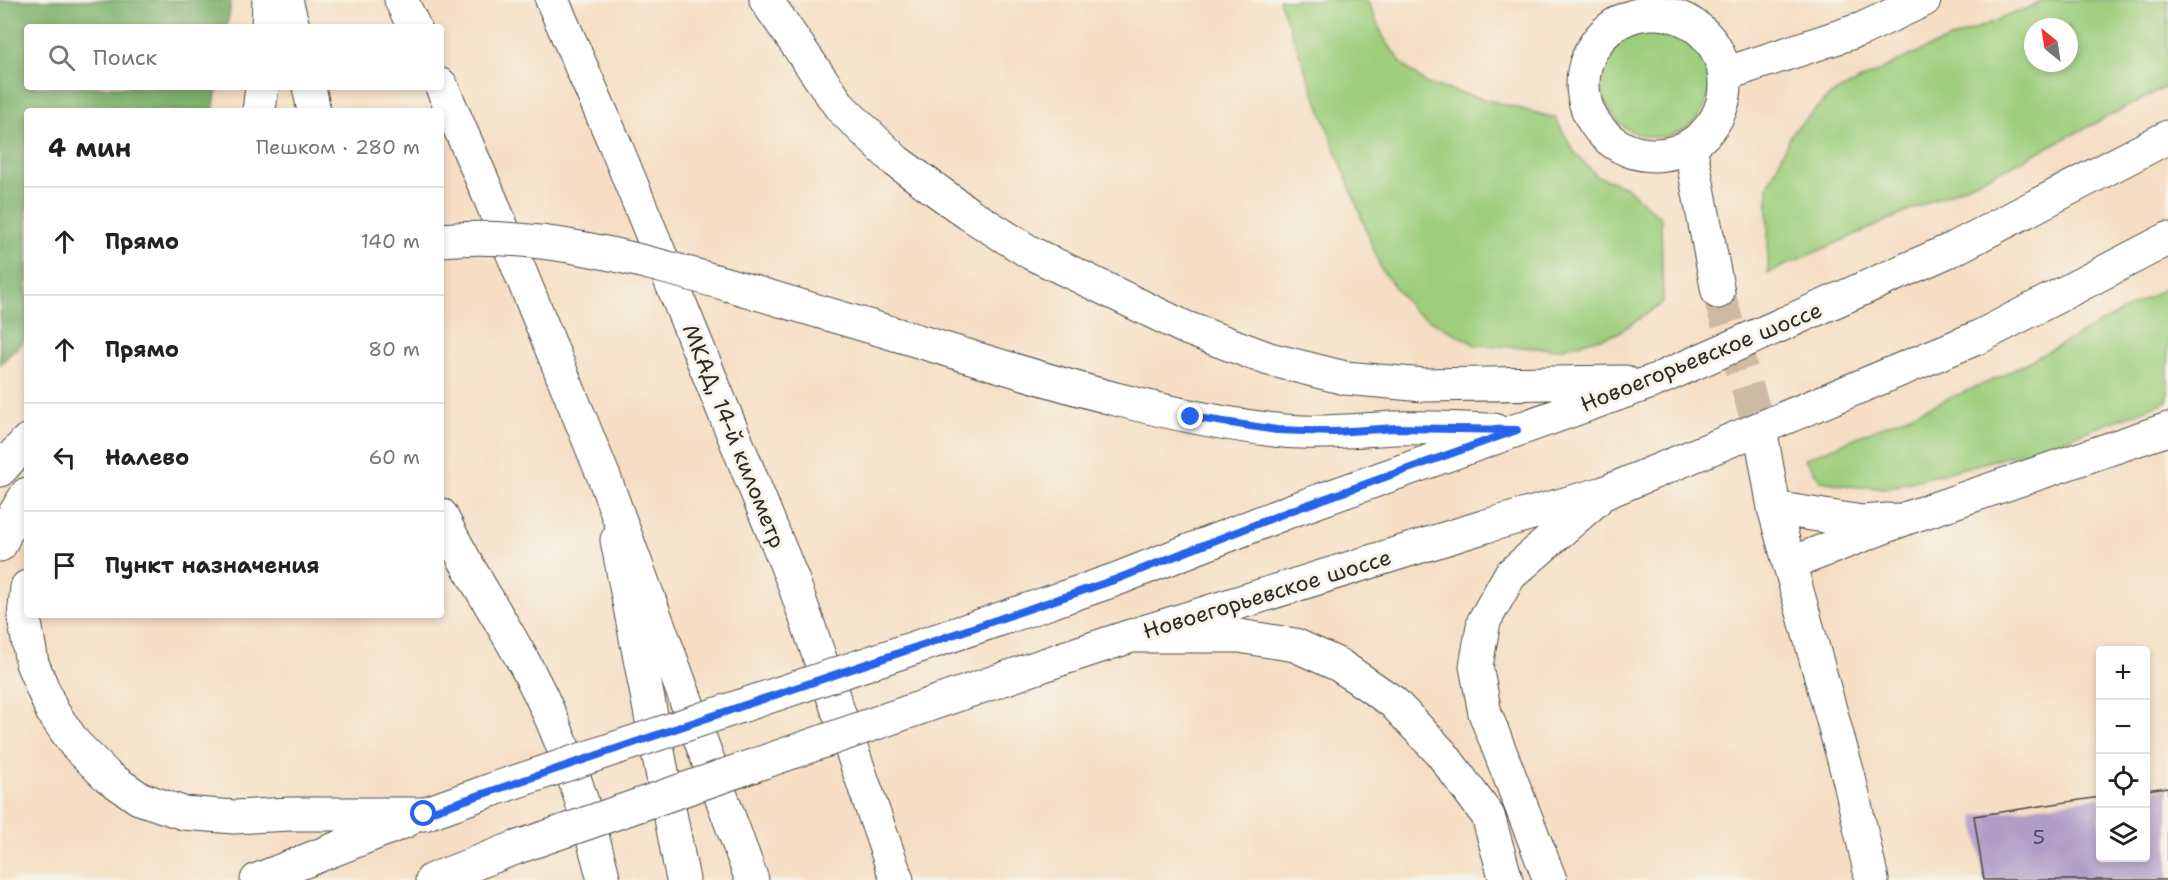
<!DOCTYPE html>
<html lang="ru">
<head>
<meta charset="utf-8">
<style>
  body { margin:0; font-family:"Shantell Sans",sans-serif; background:#f2f2f2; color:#222 }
  .controls { position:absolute; right:18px; bottom:18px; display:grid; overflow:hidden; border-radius:6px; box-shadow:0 3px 9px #0003 }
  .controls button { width:54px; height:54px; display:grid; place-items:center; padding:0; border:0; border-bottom:2px solid #e0e0e0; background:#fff; color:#222; font:30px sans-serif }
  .compass { position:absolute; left:2024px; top:18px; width:54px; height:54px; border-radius:50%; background:#fff; box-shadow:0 3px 9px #0003; rotate:330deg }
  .stop { position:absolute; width:18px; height:18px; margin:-14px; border:4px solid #2563eb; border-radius:50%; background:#fff }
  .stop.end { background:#2563eb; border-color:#fff; box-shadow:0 2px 6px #0008 }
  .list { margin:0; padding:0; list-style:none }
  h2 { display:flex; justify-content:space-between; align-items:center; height:78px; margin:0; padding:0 24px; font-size:26px }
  h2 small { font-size:20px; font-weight:400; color:#767676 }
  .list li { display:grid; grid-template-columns:39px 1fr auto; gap:18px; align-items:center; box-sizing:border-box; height:108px; padding:0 24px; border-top:2px solid #e0e0e0 }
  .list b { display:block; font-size:22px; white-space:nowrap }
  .list em { font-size:20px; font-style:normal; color:#767676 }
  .icon { flex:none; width:33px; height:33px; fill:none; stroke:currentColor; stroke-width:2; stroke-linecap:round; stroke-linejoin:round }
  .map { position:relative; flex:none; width:2168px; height:880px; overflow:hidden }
  .search { position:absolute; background:#fff; box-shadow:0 3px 9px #0003; left:24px; top:24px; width:420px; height:66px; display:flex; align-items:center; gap:15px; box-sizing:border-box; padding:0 21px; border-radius:6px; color:#767676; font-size:22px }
  .panel { position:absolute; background:#fff; box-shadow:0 3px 9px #0003; left:24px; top:108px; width:420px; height:510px; border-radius:6px }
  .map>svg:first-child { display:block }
  .green { fill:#9dce7d; stroke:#647c54; stroke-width:1.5; fill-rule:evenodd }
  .forest { fill:#7eb16c; stroke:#546e4c; stroke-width:1.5 }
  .building { fill:#b29cc8 }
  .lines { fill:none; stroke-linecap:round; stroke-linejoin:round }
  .minor-tunnel { stroke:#cdbaa5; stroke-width:33; stroke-dasharray:33 16; stroke-linecap:butt }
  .minor-casing { stroke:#494642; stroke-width:35 }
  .secondary-casing { stroke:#494642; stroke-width:35 }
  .trunk-casing { stroke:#494642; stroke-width:35 }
  .minor { stroke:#fff; stroke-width:33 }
  .secondary { stroke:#fff; stroke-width:33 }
  .trunk { stroke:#fff; stroke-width:33 }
  .secondary-bridge-casing { stroke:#494642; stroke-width:35; stroke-linecap:butt }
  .secondary-bridge { stroke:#fff; stroke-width:33 }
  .route { stroke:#2563eb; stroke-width:8 }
  .labels { text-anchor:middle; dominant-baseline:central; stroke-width:6; stroke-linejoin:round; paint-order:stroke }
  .number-label { font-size:20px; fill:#4d4752 }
  .street-label { font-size:22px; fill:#2b2b2b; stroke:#f7f3e8 }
</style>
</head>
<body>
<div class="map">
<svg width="2168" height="880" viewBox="0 0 2168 880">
  <rect width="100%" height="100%" fill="#f7f3e8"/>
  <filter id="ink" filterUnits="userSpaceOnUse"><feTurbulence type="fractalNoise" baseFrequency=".0167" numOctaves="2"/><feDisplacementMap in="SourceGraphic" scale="12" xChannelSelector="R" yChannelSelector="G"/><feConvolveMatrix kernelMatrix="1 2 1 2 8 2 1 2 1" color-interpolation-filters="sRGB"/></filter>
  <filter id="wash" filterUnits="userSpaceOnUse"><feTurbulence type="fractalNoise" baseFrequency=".008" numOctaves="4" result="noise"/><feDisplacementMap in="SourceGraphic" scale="24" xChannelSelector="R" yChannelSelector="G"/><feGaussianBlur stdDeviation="1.35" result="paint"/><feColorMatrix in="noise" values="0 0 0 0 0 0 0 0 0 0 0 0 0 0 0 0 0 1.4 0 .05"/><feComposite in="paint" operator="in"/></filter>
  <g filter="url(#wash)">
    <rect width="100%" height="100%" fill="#f5dec3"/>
    <path class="green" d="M 1279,0 L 1367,0 L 1384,38 L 1402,64 L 1427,84 L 1555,118 L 1575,153 L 1597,176 L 1626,187 L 1661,218 L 1663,303 L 1616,334 L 1559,349 L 1476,345 L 1413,311 L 1381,269 Z
      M 2047,0 L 2168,0 L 2168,86 L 2011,166 L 1768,273 L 1768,186 L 1792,133 L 1830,95 L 1913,54 ZM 2033,27 L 2069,27 L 2069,63 L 2033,63 Z
      M1602 83a54 54 0 1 1 108 0a54 54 0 1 1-108 0Z
      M 2168,287 L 2168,401 L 2044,447 L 1887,488 L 1856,487 L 1821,481 L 1805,459 L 2000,377 Z"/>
    <path class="forest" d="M 0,0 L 230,0 L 231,2 L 227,27 L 27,27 L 27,87 L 217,87 L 213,111 L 27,111 L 27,338 L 0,364 Z"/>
    <g id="blocks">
      <path class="building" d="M 2168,787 L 2168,880 L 1984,880 L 1974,816 L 2100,797 L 2100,858 L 2146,858 L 2146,790 Z"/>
    </g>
  </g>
  <g filter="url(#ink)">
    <use href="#blocks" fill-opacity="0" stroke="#494642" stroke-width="1.5"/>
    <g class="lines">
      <path class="minor-tunnel" d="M 1718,292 L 1761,433"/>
      <g class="minor-casing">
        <path id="minor" d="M1583 84a71 71 0 1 1 142 0a71 71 0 1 1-142 0Z
          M 1725,74 L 1862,29 L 1924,0
          M 1690,146 L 1718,292
          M 1761,433 L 1774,508 L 1849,778 L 1872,880
          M 1774,508 L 1862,522 L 1888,520
          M 1789,564 L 1907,518 L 2168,429"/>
      </g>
      <g class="secondary-casing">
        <path id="secondary" d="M 286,0 L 293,27
          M 766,0 L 841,108 L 896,161 L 969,214 L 1031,253 L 1186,328 L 1269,359 L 1345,378 L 1424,385 L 1625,382
          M 268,27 L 269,0
          M 309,87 L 314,111
          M 259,111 L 262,87
          M 895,334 C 1019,371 1146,415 1275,430 C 1315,435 1354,430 1394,428 C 1427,427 1461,429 1494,430
          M 0,470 L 27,441
          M 441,515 C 467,570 502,620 530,674 C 564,738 586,810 604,880
          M 617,540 L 683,880
          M 0,545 L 12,518 L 27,494
          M 27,587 L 24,617 L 32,663 L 52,711 L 75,744 L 107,776 L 139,798 L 183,813 L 234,817 L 291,814 L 424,814 L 494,789
          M 1045,604 L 1117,579 L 1290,511 L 1654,381 L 1955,248 L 2168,137
          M 1131,636 L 1486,526 L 1604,493 L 1979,337 L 2168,239
          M 1064,658 L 1131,636 L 1239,636 L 1295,645 L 1339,665 L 1393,702 L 1442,754 L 1488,816 L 1506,880
          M 257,880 L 406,821
          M 432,880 L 515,848
          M 1550,880 L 1485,713 L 1476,666 L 1484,621 L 1510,575 L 1596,500"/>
      </g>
      <g class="trunk-casing">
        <path id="trunk" d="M 401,0 L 414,27
          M 552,0 L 615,144 L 793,581 L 897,880
          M 441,85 L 490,198 L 604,477 L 752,880"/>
      </g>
      <use href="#minor" class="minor"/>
      <use href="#secondary" class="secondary"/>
      <use href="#trunk" class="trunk"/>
      <g class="secondary-bridge-casing">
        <path id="secondary-bridge" d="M 441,240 C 540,231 638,259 733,286 C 787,302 841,318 895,334
          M 494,789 L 1045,604
          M 515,848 L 1064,658"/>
      </g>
      <use href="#secondary-bridge" class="secondary-bridge"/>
    </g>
  </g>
  <g class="lines" filter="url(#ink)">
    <path class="route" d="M 424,814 L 1117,579 L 1290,511 L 1517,430 L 1396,428 L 1334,432 L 1277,430 L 1191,417"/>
  </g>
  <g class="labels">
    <g class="number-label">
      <text x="2039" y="837">5</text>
    </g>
    <g class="street-label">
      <text transform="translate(1701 357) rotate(-22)">Новоегорьевское шоссе</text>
      <text transform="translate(734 436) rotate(68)">МКАД, 14-й километр</text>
      <text transform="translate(1267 594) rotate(-17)">Новоегорьевское шоссе</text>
    </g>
  </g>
</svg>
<div class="controls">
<button>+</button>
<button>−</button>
<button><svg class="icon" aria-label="locate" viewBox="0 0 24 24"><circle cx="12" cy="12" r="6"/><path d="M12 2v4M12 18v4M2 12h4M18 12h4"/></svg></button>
<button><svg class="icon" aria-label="layers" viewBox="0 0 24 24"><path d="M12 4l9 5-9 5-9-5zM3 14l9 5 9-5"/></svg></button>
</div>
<svg class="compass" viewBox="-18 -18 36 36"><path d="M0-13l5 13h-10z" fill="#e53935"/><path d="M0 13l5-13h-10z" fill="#767676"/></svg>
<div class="stop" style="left:424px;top:814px"></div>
<div class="stop end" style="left:1191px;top:417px"></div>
<div class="search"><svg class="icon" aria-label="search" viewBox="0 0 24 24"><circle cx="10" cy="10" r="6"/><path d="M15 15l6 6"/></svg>Поиск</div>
<section class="panel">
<h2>4 мин<small>Пешком · 280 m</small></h2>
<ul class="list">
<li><svg class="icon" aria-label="ahead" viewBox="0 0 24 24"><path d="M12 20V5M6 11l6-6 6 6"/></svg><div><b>Прямо</b></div><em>140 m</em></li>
<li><svg class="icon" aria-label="ahead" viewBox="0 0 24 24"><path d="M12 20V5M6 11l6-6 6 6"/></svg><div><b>Прямо</b></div><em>80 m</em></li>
<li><svg class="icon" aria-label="left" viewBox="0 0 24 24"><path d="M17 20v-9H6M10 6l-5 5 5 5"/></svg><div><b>Налево</b></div><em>60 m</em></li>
<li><svg class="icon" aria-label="arrive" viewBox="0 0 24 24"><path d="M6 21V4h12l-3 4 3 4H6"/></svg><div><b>Пункт назначения</b></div></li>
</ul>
</section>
</div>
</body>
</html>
